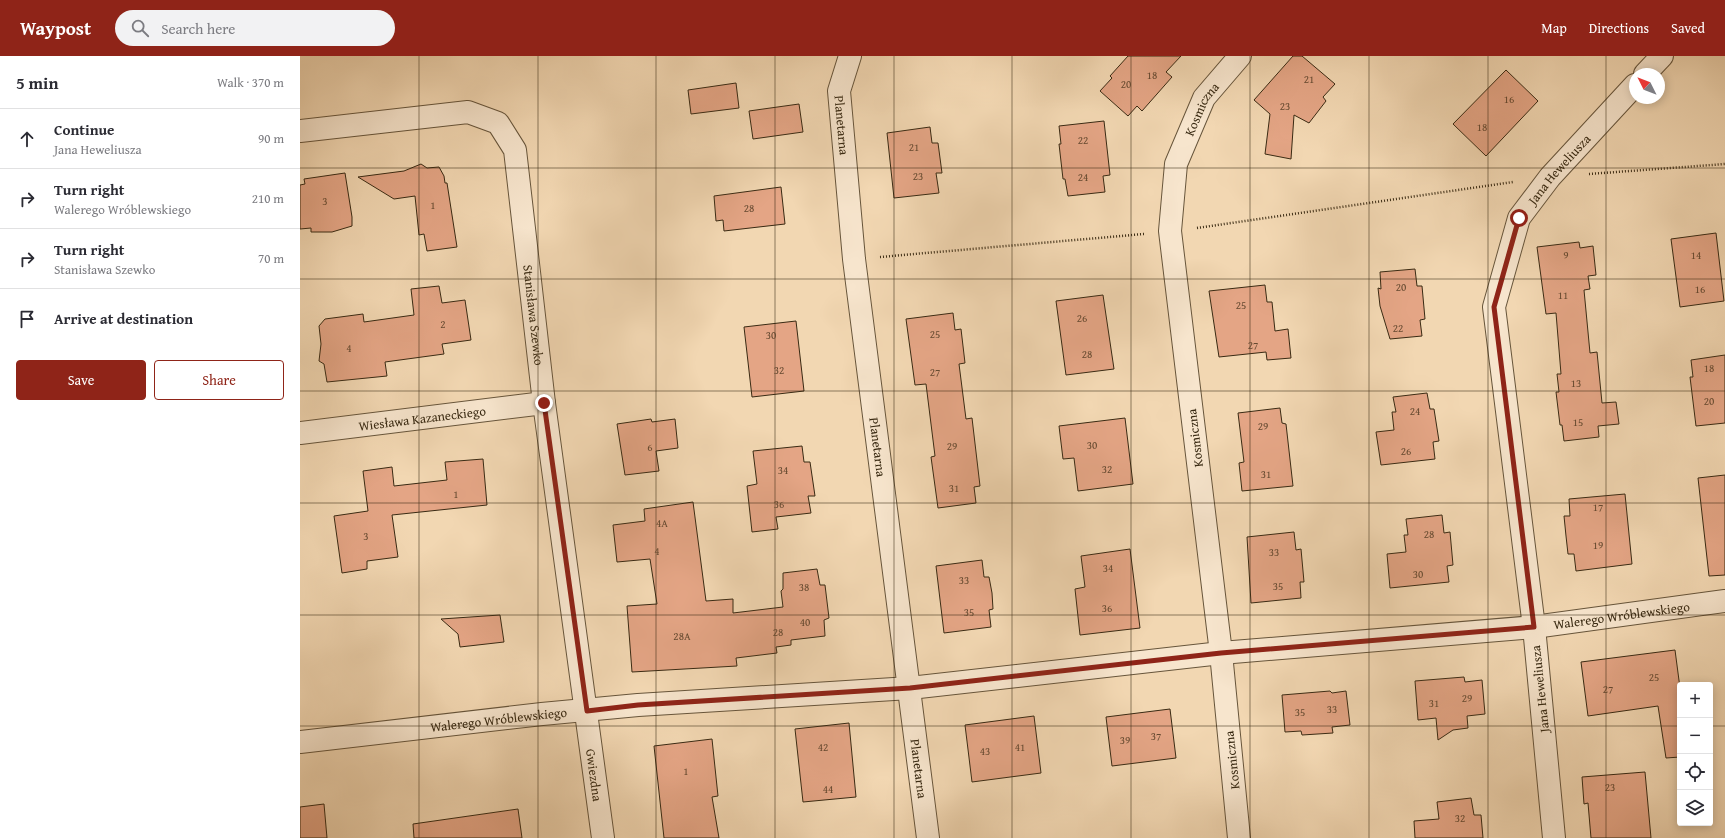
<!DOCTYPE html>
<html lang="en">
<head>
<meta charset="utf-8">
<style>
  body { margin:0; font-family:"Gentium Book Plus",serif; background:#f2f2f3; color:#2b2b33 }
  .controls { position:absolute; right:12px; bottom:12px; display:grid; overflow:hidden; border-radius:4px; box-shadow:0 2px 10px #0003 }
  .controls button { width:36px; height:36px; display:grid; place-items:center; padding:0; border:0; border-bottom:1px solid #e1e1e2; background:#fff; color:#2b2b33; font:20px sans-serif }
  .compass { position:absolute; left:1329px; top:12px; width:36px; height:36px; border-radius:50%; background:#fff; box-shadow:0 2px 10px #0003; rotate:312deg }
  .stop { position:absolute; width:12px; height:12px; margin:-9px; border:3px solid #8f2418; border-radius:50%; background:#fff }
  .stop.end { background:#8f2418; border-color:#fff; box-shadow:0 1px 4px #0008 }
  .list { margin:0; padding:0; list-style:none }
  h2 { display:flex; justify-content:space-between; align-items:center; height:52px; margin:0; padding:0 16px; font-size:17px }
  h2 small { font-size:13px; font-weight:400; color:#7c7c81 }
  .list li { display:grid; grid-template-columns:26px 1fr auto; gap:12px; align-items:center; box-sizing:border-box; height:60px; padding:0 16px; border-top:1px solid #e1e1e2 }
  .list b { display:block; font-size:15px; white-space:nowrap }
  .list p { margin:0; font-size:13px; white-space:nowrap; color:#7c7c81 }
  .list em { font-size:13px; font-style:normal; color:#7c7c81 }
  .actions { display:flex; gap:8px; padding:12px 16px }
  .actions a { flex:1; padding:9px 0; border:1px solid #8f2418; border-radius:4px; text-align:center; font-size:14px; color:#8f2418 }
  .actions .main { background:#8f2418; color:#fff }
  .icon { flex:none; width:22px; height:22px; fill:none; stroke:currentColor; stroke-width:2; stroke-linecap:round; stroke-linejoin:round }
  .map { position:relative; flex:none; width:1425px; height:782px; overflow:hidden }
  header { display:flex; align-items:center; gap:24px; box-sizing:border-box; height:56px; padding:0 20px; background:#8f2418; color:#fff }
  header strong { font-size:19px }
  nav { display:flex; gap:22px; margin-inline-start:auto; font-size:14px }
  .search { width:280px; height:36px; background:#f2f2f3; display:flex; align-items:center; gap:10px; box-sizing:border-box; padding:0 14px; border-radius:22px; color:#7c7c81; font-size:15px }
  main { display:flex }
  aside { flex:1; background:#fff }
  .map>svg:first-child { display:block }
  .building { fill:#e4a585; stroke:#392a13 }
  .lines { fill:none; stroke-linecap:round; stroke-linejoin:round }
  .minor-casing { stroke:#67553b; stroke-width:24 }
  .path { stroke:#392a13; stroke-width:2.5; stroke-dasharray:1 2; stroke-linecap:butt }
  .minor { stroke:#f7e5cd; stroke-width:22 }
  .route { stroke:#8f2418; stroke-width:5 }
  .grid { fill:none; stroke:#392a13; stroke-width:1; stroke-opacity:0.55 }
  .labels { text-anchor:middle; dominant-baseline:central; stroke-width:3; stroke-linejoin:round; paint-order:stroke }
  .number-label { font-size:11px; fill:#644930 }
  .street-label { font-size:13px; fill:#392a13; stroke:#f7e5cd }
</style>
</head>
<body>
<header>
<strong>Waypost</strong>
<div class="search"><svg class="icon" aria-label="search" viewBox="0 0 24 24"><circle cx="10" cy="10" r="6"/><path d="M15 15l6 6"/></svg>Search here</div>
<nav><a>Map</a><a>Directions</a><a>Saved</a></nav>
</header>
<main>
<aside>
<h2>5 min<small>Walk · 370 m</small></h2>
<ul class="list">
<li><svg class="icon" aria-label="ahead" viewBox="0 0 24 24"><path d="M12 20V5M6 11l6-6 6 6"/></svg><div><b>Continue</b><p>Jana Heweliusza</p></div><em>90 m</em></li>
<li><svg class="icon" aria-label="right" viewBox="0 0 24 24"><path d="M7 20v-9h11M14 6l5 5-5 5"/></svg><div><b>Turn right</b><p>Walerego Wróblewskiego</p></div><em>210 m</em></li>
<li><svg class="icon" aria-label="right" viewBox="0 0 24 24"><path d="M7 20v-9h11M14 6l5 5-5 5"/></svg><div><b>Turn right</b><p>Stanisława Szewko</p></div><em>70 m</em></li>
<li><svg class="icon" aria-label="arrive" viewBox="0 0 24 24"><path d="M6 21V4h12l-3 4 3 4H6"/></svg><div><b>Arrive at destination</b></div></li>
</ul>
<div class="actions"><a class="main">Save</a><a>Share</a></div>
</aside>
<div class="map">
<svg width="1425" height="782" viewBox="0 0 1425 782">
  <rect width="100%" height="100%" fill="#f2d7b2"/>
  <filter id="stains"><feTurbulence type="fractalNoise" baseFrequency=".005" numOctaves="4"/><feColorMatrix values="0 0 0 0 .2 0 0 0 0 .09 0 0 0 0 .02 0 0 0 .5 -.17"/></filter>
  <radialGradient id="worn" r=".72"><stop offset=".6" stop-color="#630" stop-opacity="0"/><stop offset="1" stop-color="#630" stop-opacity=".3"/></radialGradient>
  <path class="building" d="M 828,0 L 881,0 L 866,16 L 872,21 L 842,55 L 837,50 L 828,60 L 800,35 L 812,22 L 810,20 Z
    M 993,0 L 1002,0 L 1035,28 L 1023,41 L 1026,45 L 1009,67 L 994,59 L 991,103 L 965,98 L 970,58 L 954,44 Z
    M 1206,14 L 1238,45 L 1186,100 L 1153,68 Z
    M 436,27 L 439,52 L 391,58 L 388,34 Z
    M 499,48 L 503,76 L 453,83 L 449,55 Z
    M 804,65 L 810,119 L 803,120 L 805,136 L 768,140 L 765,123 L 763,123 L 759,88 L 761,88 L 759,70 Z
    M 630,71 L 632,87 L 638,87 L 642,117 L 636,117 L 639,137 L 594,142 L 587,77 Z
    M 121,108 L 127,112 L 139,111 L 144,120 L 145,127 L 147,127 L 157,191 L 127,195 L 124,178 L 119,179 L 115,140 L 94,143 L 58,121 L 104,115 Z
    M 45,117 L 52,161 L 52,170 L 32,176 L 11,176 L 11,172 L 0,173 L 0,129 L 5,128 L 4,123 Z
    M 481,131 L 485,168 L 424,175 L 423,164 L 416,165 L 414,140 Z
    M 1416,177 L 1424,245 L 1380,251 L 1371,183 Z
    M 1279,186 L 1280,192 L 1293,190 L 1296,219 L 1288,220 L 1290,233 L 1284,234 L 1290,297 L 1297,296 L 1302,347 L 1316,346 L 1319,368 L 1298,370 L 1299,381 L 1264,385 L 1262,369 L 1260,369 L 1256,336 L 1259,336 L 1257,318 L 1261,318 L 1256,257 L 1246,258 L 1237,191 Z
    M 1115,213 L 1117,230 L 1122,230 L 1125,263 L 1120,264 L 1122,280 L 1090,283 L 1080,250 L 1078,232 L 1081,233 L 1080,216 Z
    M 965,229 L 967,246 L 972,246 L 975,275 L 988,273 L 991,302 L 967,304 L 966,296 L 919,301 L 909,235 Z
    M 139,230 L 142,247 L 165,244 L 171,284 L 142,288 L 144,298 L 85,306 L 87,320 L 27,326 L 24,308 L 19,305 L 21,288 L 19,270 L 25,263 L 63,258 L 64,266 L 114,259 L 111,233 Z
    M 803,239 L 814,313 L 766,319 L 756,245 Z
    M 653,257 L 655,274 L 661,273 L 665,307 L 659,308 L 666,363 L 672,362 L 680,430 L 674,431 L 676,447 L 638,452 L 631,401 L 635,400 L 626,328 L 615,329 L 606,263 Z
    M 496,265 L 504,335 L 452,341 L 444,271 Z
    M 1425,299 L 1425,367 L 1396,370 L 1390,321 L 1393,321 L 1391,304 Z
    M 1127,337 L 1130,353 L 1134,353 L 1139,385 L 1133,386 L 1135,403 L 1081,409 L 1076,376 L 1094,374 L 1092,356 L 1096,356 L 1093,341 Z
    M 980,352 L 982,367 L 986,368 L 993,430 L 942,435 L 939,407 L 944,406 L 938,357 Z
    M 825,362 L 833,428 L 778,435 L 774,402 L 763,403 L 759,370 Z
    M 351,363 L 352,366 L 375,363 L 378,392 L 356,395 L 359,415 L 325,419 L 317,368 Z
    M 502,390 L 504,406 L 510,406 L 515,440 L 508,440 L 511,457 L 476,461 L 478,473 L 452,476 L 447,430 L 457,428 L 453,395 Z
    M 183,403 L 187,449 L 92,459 L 98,501 L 67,505 L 67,513 L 42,517 L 34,460 L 68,455 L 63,415 L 92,411 L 94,430 L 147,424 L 145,406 Z
    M 1425,419 L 1425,519 L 1409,520 L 1398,422 Z
    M 1325,438 L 1332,508 L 1276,515 L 1274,498 L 1268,498 L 1266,480 L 1264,460 L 1270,460 L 1269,443 Z
    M 393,446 L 406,545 L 433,543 L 433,557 L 483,551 L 481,535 L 483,533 L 483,517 L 517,513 L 520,529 L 525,529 L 529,562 L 524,564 L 525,580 L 491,584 L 491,589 L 476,591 L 477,597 L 436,602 L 437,610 L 332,616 L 327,550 L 357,548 L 350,503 L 317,506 L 313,469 L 345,465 L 344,453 Z
    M 1142,459 L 1144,477 L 1150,476 L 1153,509 L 1147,510 L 1149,526 L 1090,532 L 1087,498 L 1106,496 L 1104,479 L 1108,479 L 1106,463 Z
    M 994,476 L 996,494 L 1001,493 L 1004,526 L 1000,526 L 1001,542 L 951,547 L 947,481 Z
    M 830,493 L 840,572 L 780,579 L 775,533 L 785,531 L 781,500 Z
    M 682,504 L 684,521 L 689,521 L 692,537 L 693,553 L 689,554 L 691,571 L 644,577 L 636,510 Z
    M 200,559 L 204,586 L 160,591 L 158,578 L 141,563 Z
    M 1375,594 L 1380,632 L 1380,701 L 1366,702 L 1358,650 L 1288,660 L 1281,606 Z
    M 1164,621 L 1165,626 L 1182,624 L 1185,658 L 1167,660 L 1168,672 L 1153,674 L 1138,684 L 1136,662 L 1118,664 L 1115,625 Z
    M 1030,635 L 1032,637 L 1046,635 L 1050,669 L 1032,671 L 1033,677 L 1002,679 L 1001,675 L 985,676 L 982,639 Z
    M 870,653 L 876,702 L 812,710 L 806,661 Z
    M 734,660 L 741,717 L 672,726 L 665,669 Z
    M 549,667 L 556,741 L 503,746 L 495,673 Z
    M 412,683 L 418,740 L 412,741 L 419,782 L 364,782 L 354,690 Z
    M 1345,716 L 1351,782 L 1291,782 L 1288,747 L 1284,748 L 1282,721 Z
    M 1171,742 L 1174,759 L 1181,759 L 1183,782 L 1115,782 L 1114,765 L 1139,763 L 1137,746 Z
    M 24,748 L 27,782 L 0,782 L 0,751 Z
    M 218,753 L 222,782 L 114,782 L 113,768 Z"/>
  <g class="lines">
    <g class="minor-casing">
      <g id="minor">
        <path id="s1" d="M 550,0 L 539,35 L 554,203 L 628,782"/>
        <path d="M 1345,18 L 1362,0"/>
        <path id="s2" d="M 0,75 L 168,56 L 198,67 L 215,94 L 244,347 L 303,782"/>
        <path id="s3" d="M 0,377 L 244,347"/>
        <path id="s4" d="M 0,686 L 242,658 L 338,649 L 610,632 L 921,597 L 1234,571 L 1425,545"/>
        <path id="s5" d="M 939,782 L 921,597 L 870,175 L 876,108 L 904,42 L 940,0"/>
        <path id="s6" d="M 1254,782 L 1234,571 L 1194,251 L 1219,162 L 1250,121 L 1335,29"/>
      </g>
    </g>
    <path class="path" d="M 1289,118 L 1425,108
      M 897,172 L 1213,126
      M 580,201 L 844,178"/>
    <use href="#minor" class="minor"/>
  </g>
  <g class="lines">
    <path class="route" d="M 244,347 L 287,655 L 338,649 L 610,632 L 921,597 L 1234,571 L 1194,251 L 1219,162"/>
  </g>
  <path class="grid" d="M 119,0 L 119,782M 238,0 L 238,782M 356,0 L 356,782M 475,0 L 475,782M 594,0 L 594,782M 712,0 L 712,782M 831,0 L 831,782M 950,0 L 950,782M 1069,0 L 1069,782M 1188,0 L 1188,782M 1306,0 L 1306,782M 0,112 L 1425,112M 0,223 L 1425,223M 0,335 L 1425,335M 0,447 L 1425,447M 0,559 L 1425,559M 0,670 L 1380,670M 1410,670 L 1425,670"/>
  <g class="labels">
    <g class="number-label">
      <text x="852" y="19">18</text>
      <text x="1009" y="23">21</text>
      <text x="826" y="28">20</text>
      <text x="1209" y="43">16</text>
      <text x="985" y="50">23</text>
      <text x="1182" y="71">18</text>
      <text x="783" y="84">22</text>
      <text x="614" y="91">21</text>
      <text x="618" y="120">23</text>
      <text x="783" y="121">24</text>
      <text x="25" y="145">3</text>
      <text x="133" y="149">1</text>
      <text x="449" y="152">28</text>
      <text x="1266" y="199">9</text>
      <text x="1396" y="199">14</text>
      <text x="1101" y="231">20</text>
      <text x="1400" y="233">16</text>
      <text x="1263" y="239">11</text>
      <text x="941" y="249">25</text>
      <text x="782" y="262">26</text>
      <text x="143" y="268">2</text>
      <text x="1098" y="272">22</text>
      <text x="635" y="278">25</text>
      <text x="471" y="279">30</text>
      <text x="953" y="289">27</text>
      <text x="49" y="292">4</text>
      <text x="787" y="298">28</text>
      <text x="1409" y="312">18</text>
      <text x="479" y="314">32</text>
      <text x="635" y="316">27</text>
      <text x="1276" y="327">13</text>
      <text x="1409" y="345">20</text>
      <text x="1115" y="355">24</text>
      <text x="1278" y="366">15</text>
      <text x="963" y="370">29</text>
      <text x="792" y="389">30</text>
      <text x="652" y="390">29</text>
      <text x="350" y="391">6</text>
      <text x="1106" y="395">26</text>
      <text x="807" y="413">32</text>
      <text x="483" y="414">34</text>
      <text x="966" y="418">31</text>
      <text x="654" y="432">31</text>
      <text x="156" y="438">1</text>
      <text x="479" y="448">36</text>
      <text x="1298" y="451">17</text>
      <text x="362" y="467">4A</text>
      <text x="1129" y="478">28</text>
      <text x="66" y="480">3</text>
      <text x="1298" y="489">19</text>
      <text x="357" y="495">4</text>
      <text x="974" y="496">33</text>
      <text x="808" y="512">34</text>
      <text x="1118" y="518">30</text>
      <text x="664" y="524">33</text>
      <text x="978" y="530">35</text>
      <text x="504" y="531">38</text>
      <text x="807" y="552">36</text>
      <text x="669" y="556">35</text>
      <text x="505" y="566">40</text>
      <text x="478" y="576">28</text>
      <text x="382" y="580">28A</text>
      <text x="1354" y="621">25</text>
      <text x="1308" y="633">27</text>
      <text x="1167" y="642">29</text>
      <text x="1134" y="647">31</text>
      <text x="1032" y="653">33</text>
      <text x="1000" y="656">35</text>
      <text x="856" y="680">37</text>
      <text x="825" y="684">39</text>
      <text x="523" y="691">42</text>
      <text x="720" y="691">41</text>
      <text x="685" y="695">43</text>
      <text x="386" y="715">1</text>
      <text x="1310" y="731">23</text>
      <text x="528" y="733">44</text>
      <text x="1160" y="762">32</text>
    </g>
    <g class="street-label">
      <text stroke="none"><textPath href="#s5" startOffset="739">Kosmiczna</textPath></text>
      <text stroke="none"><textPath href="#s1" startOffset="71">Planetarna</textPath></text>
      <text stroke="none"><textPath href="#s6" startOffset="690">Jana Heweliusza</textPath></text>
      <text stroke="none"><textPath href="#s2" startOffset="399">Stanisława Szewko</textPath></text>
      <text stroke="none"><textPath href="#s3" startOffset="123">Wiesława Kazaneckiego</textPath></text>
      <text transform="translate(895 382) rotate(-97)">Kosmiczna</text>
      <text stroke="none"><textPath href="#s1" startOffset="395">Planetarna</textPath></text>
      <text stroke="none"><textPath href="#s4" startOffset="1328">Walerego Wróblewskiego</textPath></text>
      <text transform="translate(1240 633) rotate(-96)">Jana Heweliusza</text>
      <text stroke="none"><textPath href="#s4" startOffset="200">Walerego Wróblewskiego</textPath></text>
      <text transform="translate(932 704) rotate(-96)">Kosmiczna</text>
      <text stroke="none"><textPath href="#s1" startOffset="719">Planetarna</textPath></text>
      <text stroke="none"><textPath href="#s2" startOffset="863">Gwiezdna</textPath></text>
    </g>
  </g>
  <rect width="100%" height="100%" filter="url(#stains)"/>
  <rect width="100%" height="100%" fill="url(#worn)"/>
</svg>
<div class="controls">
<button>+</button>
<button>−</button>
<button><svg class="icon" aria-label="locate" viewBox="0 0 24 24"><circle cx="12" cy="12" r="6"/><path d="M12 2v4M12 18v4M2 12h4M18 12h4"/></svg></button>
<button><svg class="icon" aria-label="layers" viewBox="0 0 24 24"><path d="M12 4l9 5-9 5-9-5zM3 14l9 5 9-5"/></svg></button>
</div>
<svg class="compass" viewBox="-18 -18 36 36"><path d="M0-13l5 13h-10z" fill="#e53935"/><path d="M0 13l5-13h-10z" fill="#7c7c81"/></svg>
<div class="stop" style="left:1219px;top:162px"></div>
<div class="stop end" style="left:244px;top:347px"></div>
</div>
</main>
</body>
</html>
